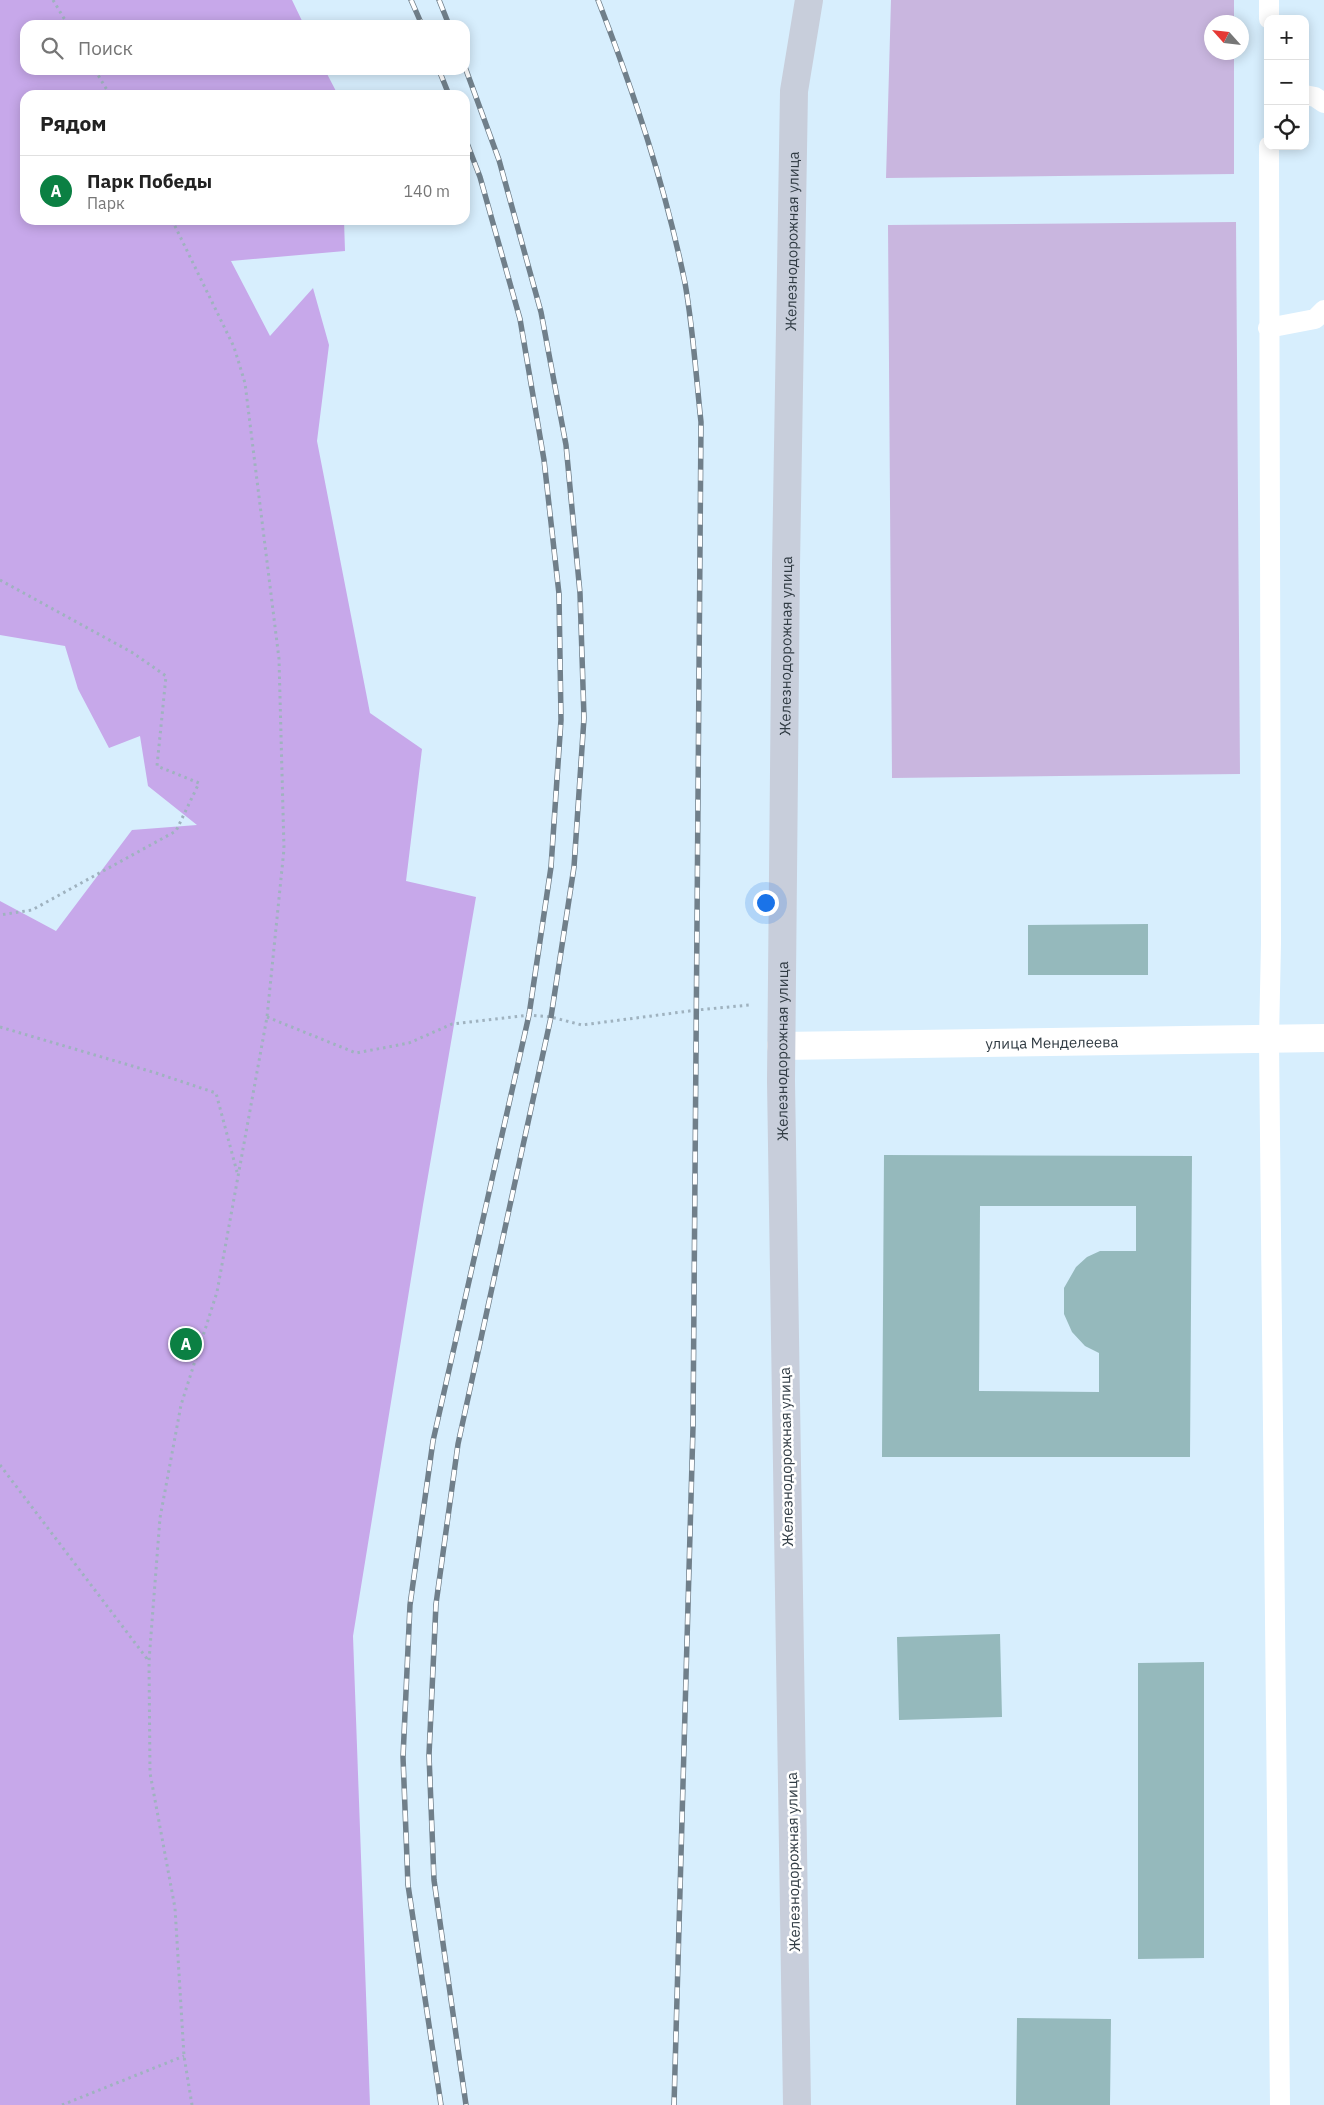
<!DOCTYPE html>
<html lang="ru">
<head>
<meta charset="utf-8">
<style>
  body { margin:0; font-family:"IBM Plex Sans",sans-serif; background:#f2f2f2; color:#222 }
  .controls { position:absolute; right:15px; top:15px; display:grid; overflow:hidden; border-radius:10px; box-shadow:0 2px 12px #0003 }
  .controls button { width:45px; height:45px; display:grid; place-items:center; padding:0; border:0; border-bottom:1px solid #e0e0e0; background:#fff; color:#222; font:25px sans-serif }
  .compass { position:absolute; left:1204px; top:15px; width:45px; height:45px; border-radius:50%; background:#fff; box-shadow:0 2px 12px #0003; rotate:297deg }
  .you { position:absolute; left:765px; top:902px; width:18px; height:18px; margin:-12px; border:4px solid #fff; border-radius:50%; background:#1a73e8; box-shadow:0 0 0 8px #1a73e833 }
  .badge { display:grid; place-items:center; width:32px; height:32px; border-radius:50%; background:#0b8043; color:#fff; font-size:16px; font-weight:700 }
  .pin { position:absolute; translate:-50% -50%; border:2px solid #fff; box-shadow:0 1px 5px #0006 }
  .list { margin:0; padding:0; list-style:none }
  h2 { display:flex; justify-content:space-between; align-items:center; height:65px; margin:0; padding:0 20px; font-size:21px }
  h2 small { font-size:16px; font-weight:400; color:#767676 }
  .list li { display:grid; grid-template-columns:32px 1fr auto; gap:15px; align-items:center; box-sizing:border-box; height:70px; padding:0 20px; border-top:1px solid #e0e0e0 }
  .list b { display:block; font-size:19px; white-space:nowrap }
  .list p { margin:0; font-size:16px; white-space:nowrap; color:#767676 }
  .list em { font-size:16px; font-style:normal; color:#767676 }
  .icon { flex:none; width:28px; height:28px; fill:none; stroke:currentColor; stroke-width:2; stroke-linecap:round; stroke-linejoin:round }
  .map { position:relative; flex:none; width:1324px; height:2105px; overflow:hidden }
  .search { position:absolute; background:#fff; box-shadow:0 2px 12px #0003; left:20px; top:20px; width:450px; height:55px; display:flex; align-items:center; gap:12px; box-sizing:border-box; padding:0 18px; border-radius:15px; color:#767676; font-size:19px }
  .panel { position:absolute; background:#fff; box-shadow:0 2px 12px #0003; left:20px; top:90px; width:450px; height:135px; border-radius:15px }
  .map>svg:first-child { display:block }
  .green { fill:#c9b6df }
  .forest { fill:#c7a8ea }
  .building { fill:#95b9bc; fill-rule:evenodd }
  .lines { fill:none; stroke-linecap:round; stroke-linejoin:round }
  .path { stroke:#9fb2bf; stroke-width:3; stroke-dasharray:2.5 4; stroke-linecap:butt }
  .lane { stroke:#fff; stroke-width:20 }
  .street { stroke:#fff; stroke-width:28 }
  .secondary { stroke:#c8cedb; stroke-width:28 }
  .rail-casing { stroke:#707f8a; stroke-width:5.5 }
  .rail { stroke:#fff; stroke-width:4; stroke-dasharray:11; stroke-linecap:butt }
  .labels { text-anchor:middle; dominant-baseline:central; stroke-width:5; stroke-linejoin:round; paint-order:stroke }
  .street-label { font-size:15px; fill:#303b43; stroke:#fff }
</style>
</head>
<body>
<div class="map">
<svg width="1324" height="2105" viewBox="0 0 1324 2105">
  <rect width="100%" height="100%" fill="#d7eefd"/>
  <path class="green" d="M 891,0 L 1234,0 L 1234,22 L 1212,22 L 1212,52 L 1234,53 L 1234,174 L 886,178 Z
    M 1236,222 L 1240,774 L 892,778 L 888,225 Z"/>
  <path class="forest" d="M 0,0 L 292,0 L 304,25 L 25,25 L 25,70 L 325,70 L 338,95 L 25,95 L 25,220 L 344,220 L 345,251 L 231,261 L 270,336 L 313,288 L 329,345 L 317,441 L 370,713 L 422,749 L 406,881 L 476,897 L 423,1205 L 353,1636 L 370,2105 L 0,2105 L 0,901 L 56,931 L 132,830 L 197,825 L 148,786 L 140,736 L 109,748 L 78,689 L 65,646 L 0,635 Z"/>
  <path class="building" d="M 1148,924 L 1148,975 L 1028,975 L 1028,925 Z
    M 884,1155 L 1192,1156 L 1190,1457 L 882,1457 ZM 980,1206 L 1136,1206 L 1136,1251 L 1100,1251 L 1087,1257 L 1076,1267 L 1064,1288 L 1064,1314 L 1072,1332 L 1085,1346 L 1099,1353 L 1099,1392 L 979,1391 Z
    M 1000,1634 L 1002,1717 L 899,1720 L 897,1637 Z
    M 1204,1662 L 1204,1958 L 1138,1959 L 1138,1663 Z
    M 1017,2018 L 1111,2019 L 1110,2105 L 1016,2105 Z"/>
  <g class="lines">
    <path class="path" d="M 53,0 L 68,25
      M 95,70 L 110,95
      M 172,220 L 234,347 L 245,383 L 279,659 L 284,849 L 267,1017 L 217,1292 L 181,1405 L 160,1518 L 149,1661 L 150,1773 L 175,1908 L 184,2056 L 192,2105
      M 0,580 L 133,653 L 166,676 L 157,766 L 199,783 L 176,831 L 32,910 L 0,915
      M 267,1017 L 356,1053 L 409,1043 L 452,1024 L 529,1015 L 551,1017 L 582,1025 L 697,1010 L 749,1005
      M 0,1027 L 156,1073 L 216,1093 L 237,1172
      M 0,1465 L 148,1660
      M 62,2105 L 184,2056"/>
    <path class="lane" d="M 1269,0 L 1269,19
      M 1305,95 L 1315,97 L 1324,103
      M 1269,146 L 1271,943 L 1269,1039 L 1280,2105
      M 1268,328 L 1315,319 L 1324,310"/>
    <path class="street" id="s1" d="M 781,1046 L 1324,1038"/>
    <path class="secondary" id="s2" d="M 797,2105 L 781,1081 L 786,565 L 794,91 L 809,0"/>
    <g class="rail-casing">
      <path id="rail" d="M 411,0 L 422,25
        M 439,0 L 449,25
        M 598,0 C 634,93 665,185 685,283 C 693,328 696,376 701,422 L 693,1427 L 674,2105
        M 465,67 L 499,160 L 541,312 L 566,445 L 580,593 L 584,718 L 574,867 L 551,1017 L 458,1444 L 436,1604 L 429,1755 L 434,1880 L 466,2105
        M 439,70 L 449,95
        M 441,2105 L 408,1885 L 403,1757 L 410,1605 L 433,1441 L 529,1015 L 551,867 L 561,720 L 559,594 L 544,460 L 520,319 L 480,177 L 465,138"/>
    </g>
    <use href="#rail" class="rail"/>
  </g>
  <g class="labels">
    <g class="street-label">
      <text stroke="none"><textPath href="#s2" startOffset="1864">Железнодорожная улица</textPath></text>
      <text stroke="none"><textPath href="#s2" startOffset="1459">Железнодорожная улица</textPath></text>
      <text stroke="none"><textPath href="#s1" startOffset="271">улица Менделеева</textPath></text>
      <text stroke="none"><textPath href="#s2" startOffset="1054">Железнодорожная улица</textPath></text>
      <text transform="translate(786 1457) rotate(-91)">Железнодорожная улица</text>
      <text transform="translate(793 1862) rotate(-91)">Железнодорожная улица</text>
    </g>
  </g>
</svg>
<div class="controls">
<button>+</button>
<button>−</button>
<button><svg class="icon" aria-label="locate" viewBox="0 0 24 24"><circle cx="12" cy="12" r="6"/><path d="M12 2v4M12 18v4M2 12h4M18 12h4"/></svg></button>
</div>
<svg class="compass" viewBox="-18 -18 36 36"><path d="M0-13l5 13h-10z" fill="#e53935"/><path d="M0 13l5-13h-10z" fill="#767676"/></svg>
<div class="you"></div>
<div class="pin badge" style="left:186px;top:1344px">A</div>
<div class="search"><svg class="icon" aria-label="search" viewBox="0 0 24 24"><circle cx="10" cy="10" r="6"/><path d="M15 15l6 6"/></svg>Поиск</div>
<section class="panel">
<h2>Рядом<small></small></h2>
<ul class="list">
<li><span class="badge">A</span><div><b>Парк Победы</b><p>Парк</p></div><em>140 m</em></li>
</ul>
</section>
</div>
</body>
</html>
